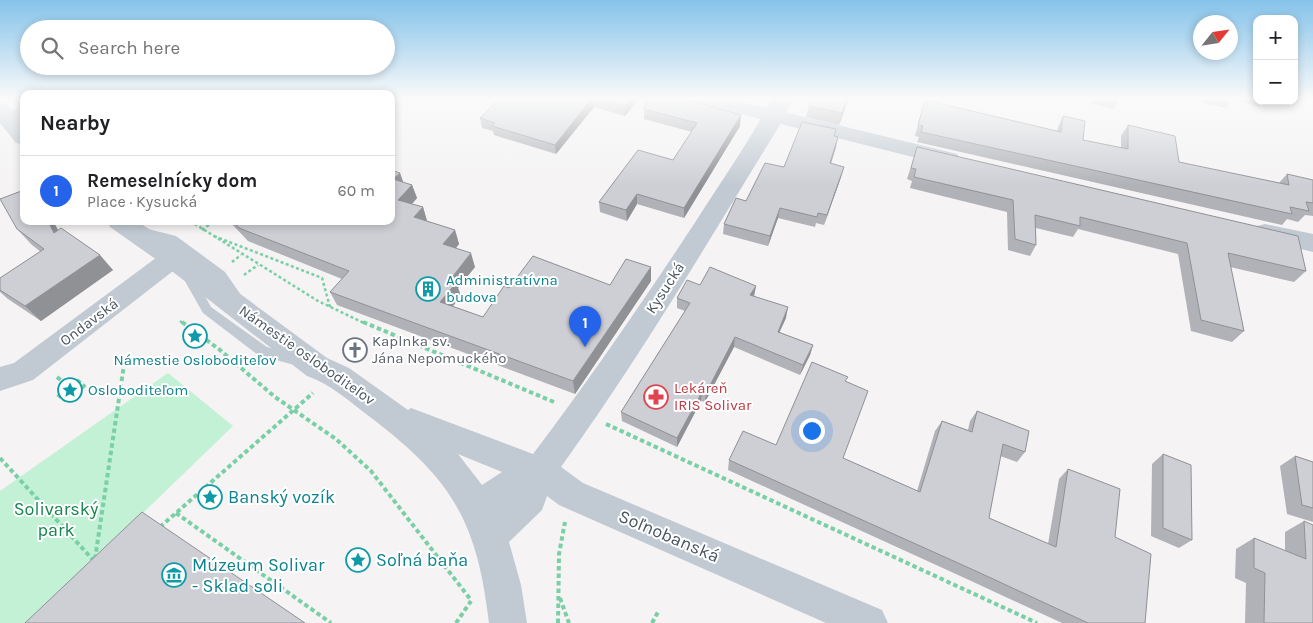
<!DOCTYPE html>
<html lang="en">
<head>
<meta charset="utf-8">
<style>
  body { margin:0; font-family:Karla,sans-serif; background:#f2f2f2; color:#202124 }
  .controls { position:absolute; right:15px; top:15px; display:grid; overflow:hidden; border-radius:10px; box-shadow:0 2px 8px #0003 }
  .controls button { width:45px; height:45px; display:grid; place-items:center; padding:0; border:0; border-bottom:1px solid #e0e0e0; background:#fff; color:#202124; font:25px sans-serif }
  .compass { position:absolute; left:1193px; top:15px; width:45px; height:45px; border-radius:50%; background:#fff; box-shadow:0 2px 8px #0003; rotate:60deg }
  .you { position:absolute; left:811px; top:430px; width:18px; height:18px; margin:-12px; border:4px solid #fff; border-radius:50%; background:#1a73e8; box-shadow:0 0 0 8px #1a73e833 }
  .badge { display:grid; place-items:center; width:32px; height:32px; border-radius:50%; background:#2563eb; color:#fff; font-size:16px; font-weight:700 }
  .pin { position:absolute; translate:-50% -41px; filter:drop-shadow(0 1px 2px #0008) }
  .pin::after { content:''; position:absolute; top:26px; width:18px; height:15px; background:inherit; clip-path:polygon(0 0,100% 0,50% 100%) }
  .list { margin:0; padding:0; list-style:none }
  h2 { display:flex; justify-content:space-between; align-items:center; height:65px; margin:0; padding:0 20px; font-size:21px }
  h2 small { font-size:16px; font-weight:400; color:#757577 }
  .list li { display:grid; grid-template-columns:32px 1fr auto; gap:15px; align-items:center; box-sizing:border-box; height:70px; padding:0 20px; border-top:1px solid #e0e0e0 }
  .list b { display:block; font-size:19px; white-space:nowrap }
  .list p { margin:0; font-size:16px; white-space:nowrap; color:#757577 }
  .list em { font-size:16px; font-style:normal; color:#757577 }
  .icon { flex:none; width:28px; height:28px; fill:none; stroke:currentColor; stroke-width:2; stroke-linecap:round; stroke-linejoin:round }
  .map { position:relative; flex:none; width:1313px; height:623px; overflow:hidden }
  .search { position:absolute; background:#fff; box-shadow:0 2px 8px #0003; left:20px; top:20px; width:375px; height:55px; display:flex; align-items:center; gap:12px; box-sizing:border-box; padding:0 18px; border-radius:28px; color:#757577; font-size:19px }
  .panel { position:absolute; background:#fff; box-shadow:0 2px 8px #0003; left:20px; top:90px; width:375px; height:135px; border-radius:10px }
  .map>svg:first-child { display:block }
  .green { fill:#c3f1d5 }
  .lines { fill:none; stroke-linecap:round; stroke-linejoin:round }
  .path-far1 { stroke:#7ad0a6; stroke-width:2.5; stroke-dasharray:3 2.5; stroke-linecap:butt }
  .path { stroke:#7ad0a6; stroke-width:4; stroke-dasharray:4.5 3; stroke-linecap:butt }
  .service { fill:#c1cad2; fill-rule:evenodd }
  .minor { fill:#c1cad2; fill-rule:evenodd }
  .tertiary { fill:#c1cad2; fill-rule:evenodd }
  .wall { fill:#b0b2b7 }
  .shaded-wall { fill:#909195 }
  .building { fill:#cdcfd5; stroke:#909195 }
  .labels { text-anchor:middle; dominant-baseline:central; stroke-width:4; stroke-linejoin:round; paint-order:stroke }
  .culture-label { font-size:15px; fill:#0d838f; stroke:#fff; text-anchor:start }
  .street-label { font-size:15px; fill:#4a5661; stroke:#fff }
  .worship-label { font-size:15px; fill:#5b616d; stroke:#fff; text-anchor:start }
  .health-label { font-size:15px; fill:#be3a42; stroke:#fff; text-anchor:start }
  .near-culture-label { font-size:18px; fill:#0d838f; stroke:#fff; text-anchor:start }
  .near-park-label { font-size:18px; fill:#17864f; stroke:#fff }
  .near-street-label { font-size:18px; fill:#4a5661; stroke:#fff }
</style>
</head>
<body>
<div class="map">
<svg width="1313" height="623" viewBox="0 0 1313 623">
  <rect width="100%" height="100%" fill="#f5f3f3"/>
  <path class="green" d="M 168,373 L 233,426 L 29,623 L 0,623 L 0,491 Z"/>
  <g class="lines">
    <path class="path-far1" d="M 190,221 L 318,301 L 366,324
      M 202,230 L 214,221
      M 214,236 L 322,278 L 330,307
      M 232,262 L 241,255
      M 244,275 L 258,265
      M 180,321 L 184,324"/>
    <path class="path" d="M 182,322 L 220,350 L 275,397 L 336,439 L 371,471 L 471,600
      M 363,322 L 554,402
      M 57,377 L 68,386
      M 77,380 L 84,386 L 65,400 L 57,394 Z
      M 606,424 L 1037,623
      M 0,458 L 94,561
      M 176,513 L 331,623
      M 160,527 L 313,393
      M 95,559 L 124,365
      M 560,598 L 569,623
      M 456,623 L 471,601
      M 558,623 L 559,554 L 565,522
      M 652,623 L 658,612"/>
    <path class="service" d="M 144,228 L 176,236 L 225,272 L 241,295 L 243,298 L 241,301 L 233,301 L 217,278 L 168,242 L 140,235 L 138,232 L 140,229 Z
      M 188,272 L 192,273 L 211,307 L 267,347 L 303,357 L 305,361 L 303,365 L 298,366 L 258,355 L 203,313 L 182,276 Z"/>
    <path class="minor" d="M 690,98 L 727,98 L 949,152 L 957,154 L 960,159 L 957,164 L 949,166 L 693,102 Z
      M 24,106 L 24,119 L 6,125 L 0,124 L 0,114 Z
      M 1265,224 L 1313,234 L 1313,252 L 1257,238 L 1253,232 L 1257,226 Z
      M 173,249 L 182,252 L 185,258 L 182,264 L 33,380 L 0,391 L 0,367 L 14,363 L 164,252 Z"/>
    <path class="tertiary" d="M 772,98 L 793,98 L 781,123 C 710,239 640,357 561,467 L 583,483 L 882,610 L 888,623 L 826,623 L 559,505 L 547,496 L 542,510 L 509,542 L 521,585 L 527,623 L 489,623 C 477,521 452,479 370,417 C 350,402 331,384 307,376 L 164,265 L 110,227 L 107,221 L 137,221 L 182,251 L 327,358 L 349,368 L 408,410 L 411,408 L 533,454 C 590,379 644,300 696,221 C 722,180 750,141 772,98 ZM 458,454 L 502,472 L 482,485 Z
      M 0,103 L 7,105 L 24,124 L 24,145 L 16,143 L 0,123 Z"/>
  </g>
  <path class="wall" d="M 500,98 L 639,98 L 625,116 L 594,107 L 556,154 L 494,135 L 493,131 L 482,128 L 480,118 Z
    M 849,98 L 839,125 L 806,117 L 809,106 Z
    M 1090,98 L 1117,98 L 1117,103 L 1114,109 L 1090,103 Z
    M 1202,98 L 1257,98 L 1257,101 L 1264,101 L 1259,107 L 1232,100 L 1226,108 L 1203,103 Z
    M 925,100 L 1057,131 L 1058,127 L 1063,116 L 1083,140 L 1121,148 L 1121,136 L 1128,125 L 1179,162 L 1279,183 L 1287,174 L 1313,180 L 1313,216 L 1305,215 L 1298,222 L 1287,219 L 1282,225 L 917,142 L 919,137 L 915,136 Z
    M 644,109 L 740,126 L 684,218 L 637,204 L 627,221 L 600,212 L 599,202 L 673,160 L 692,132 L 644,119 Z
    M 835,136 L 836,147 L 831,164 L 841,177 L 824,225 L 816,223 L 815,227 L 778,218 L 768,246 L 723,234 L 724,224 L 746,201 L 784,167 Z
    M 917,147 L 1306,271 L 1294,282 L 1230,267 L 1244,331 L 1232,342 L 1191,331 L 1178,254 L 1078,229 L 1073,237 L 1036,228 L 1036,245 L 1030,256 L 1008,250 L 1007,212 L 910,188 L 912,181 L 907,179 Z
    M 400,173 L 403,182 L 412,185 L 417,198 L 412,204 L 423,207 L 427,221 L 455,230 L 459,244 L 456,248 L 475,267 L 458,288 L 461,296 L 453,306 L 483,317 L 509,288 L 610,285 L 651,267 L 651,281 L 575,394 L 337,305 L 330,292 L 342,279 L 248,241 L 229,221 L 391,221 Z
    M 24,221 L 53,221 L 58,230 L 113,270 L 41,321 L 8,299 L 0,292 L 0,278 L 41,252 L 32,245 L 17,229 Z
    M 700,285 L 756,286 L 754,296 L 786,318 L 779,332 L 813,345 L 810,355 L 800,375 L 734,347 L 705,402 L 701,401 L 677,447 L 622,421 L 621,412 L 685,311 L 677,308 L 677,298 Z
    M 846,381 L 843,458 L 917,491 L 935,431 L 942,421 L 968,430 L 970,421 L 977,411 L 1025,452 L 1017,462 L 1000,456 L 989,518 L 1048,544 L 1059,479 L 1068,469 L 1115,537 L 1145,623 L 1062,623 L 969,580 L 728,470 L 729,460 L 776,445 Z
    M 1163,454 L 1192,540 L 1179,548 L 1151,536 L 1152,464 Z
    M 1295,456 L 1313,462 L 1313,522 L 1287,514 L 1280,466 Z
    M 1304,521 L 1313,623 L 1245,623 L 1246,583 L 1235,578 L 1236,549 L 1254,538 L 1285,551 L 1285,532 Z"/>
  <path class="shaded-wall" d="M 592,98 L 593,98 L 594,107 L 556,154 L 555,145 Z
    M 631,98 L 639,98 L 625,116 L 625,106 Z
    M 847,98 L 849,98 L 839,125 L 842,113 Z
    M 741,115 L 740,126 L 684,218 L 684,208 Z
    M 838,137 L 836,147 L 827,174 L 830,163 Z
    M 844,167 L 841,177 L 824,225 L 827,215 Z
    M 400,173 L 405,187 L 393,179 Z
    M 412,185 L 417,198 L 403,214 L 398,200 Z
    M 637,194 L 637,204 L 627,221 L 626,210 Z
    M 423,207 L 427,221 L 419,231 L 414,217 Z
    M 780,208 L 778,218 L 768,246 L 770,236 Z
    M 48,221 L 53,221 L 68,248 L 54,233 Z
    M 455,230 L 459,244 L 448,258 L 443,244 Z
    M 471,253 L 475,267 L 458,288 L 461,296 L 445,316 L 440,302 L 450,280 Z
    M 100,255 L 113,270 L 41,321 L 25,306 Z
    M 651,267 L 651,281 L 575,394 L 573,381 Z
    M 756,286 L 754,296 L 750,295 Z
    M 788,307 L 786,318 L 775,342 L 778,332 Z
    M 735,337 L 734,347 L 705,402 L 706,393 Z
    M 813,345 L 810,355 L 800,375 L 803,365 Z
    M 702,392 L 701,401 L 677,447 L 677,438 Z"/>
  <path class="building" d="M 500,98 L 592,98 L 555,145 L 492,126 L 495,123 L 480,118 Z
    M 596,98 L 631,98 L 625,106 Z
    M 647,98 L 681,98 L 741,115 L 684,208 L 637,194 L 626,210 L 599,202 L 638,150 L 673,160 L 697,123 L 644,109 Z
    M 812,98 L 847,98 L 842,113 L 809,106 Z
    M 1098,98 L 1117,98 L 1117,103 Z
    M 925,100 L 1061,132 L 1063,116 L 1085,121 L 1083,140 L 1128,149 L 1128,125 L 1175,136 L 1179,162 L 1289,185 L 1287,174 L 1313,180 L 1313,203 L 1306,202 L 1309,211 L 1290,207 L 1292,214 L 921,132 L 923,126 L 918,125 Z
    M 802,122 L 836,129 L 834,136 L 838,137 L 830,163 L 844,167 L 827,215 L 818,213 L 817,217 L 780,208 L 770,236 L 724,224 L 736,198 L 746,201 L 765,163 L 784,167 Z
    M 917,147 L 1298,236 L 1306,271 L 1228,253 L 1244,331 L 1201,320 L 1187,243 L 1080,217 L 1080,226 L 1035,215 L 1036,245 L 1015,239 L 1013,200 L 914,177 L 916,169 L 911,168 Z
    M 391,170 L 400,173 L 393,179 L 412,185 L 398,200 L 423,207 L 414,217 L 455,230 L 443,244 L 471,253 L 450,280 L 457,282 L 440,302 L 483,317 L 504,286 L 509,288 L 533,256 L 610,285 L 626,259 L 651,267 L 573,381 L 330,292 L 349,271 L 239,228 L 233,221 L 391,221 Z
    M 24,190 L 24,221 L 48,221 L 54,233 L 61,228 L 100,255 L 25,306 L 0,290 L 0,278 L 44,249 L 17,229 L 0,199 Z
    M 710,267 L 756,286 L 750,295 L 788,307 L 778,332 L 813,345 L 803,365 L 735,337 L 706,393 L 702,392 L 677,438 L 621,412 L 690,303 L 677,298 L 687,280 L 700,285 Z
    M 812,362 L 848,377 L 845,381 L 868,391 L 843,458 L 920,492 L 942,421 L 972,432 L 977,411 L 1029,431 L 1025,452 L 1003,444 L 989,518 L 1056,547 L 1068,469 L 1120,489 L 1115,537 L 1151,554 L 1145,623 L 1088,623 L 978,572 L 729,460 L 743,431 L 776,445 Z
    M 1163,454 L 1191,465 L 1192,540 L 1163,528 Z
    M 1295,456 L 1313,462 L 1313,508 L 1302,505 Z
    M 142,512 L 305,623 L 25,623 Z
    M 1304,521 L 1313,525 L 1313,623 L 1264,623 L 1265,573 L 1254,568 L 1254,538 L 1306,559 Z"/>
  <linearGradient id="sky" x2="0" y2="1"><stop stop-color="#85c3ea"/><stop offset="0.53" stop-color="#fafafa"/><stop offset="1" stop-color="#fafafa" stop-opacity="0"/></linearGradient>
  <rect width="1313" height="186" fill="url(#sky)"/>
  <defs>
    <g id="building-ring" transform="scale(1.25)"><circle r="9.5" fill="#fff" stroke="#0f9aa8" stroke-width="1.5"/><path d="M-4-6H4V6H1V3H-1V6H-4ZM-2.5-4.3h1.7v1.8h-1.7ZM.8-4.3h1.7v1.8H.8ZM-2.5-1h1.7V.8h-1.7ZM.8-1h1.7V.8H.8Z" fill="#0f9aa8"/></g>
    <g id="sight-ring" transform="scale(1.25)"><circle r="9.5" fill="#fff" stroke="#0f9aa8" stroke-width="1.5"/><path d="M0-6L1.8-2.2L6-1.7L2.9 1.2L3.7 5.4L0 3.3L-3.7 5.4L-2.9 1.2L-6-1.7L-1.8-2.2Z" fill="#0f9aa8"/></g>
    <g id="church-ring" transform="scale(1.25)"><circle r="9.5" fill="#fff" stroke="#6b7280" stroke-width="1.5"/><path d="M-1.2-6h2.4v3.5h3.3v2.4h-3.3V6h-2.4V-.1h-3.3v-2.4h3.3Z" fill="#6b7280"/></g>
    <g id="pharmacy-ring" transform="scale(1.25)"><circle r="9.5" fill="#fff" stroke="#e0444e" stroke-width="1.5"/><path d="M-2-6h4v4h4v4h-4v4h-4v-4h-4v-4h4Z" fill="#e0444e"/></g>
    <g id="museum-ring" transform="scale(1.25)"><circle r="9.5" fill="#fff" stroke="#0f9aa8" stroke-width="1.5"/><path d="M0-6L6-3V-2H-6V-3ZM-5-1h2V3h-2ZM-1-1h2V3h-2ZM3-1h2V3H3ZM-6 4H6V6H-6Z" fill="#0f9aa8"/></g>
  </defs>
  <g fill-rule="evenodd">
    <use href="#building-ring" x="428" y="289"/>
    <use href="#sight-ring" x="195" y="336"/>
    <use href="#church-ring" x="355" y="350"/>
    <use href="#sight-ring" x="70" y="390"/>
    <use href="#pharmacy-ring" x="656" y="397"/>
    <use href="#sight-ring" x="210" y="497"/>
    <use href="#sight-ring" x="358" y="560"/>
    <use href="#museum-ring" x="174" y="575"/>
  </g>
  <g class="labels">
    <g class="culture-label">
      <text x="446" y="280">Administratívna<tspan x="446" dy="17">budova</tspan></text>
      <text x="195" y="360" text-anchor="middle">Námestie Osloboditeľov</text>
      <text x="88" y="390">Osloboditeľom</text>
    </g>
    <g class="street-label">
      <text transform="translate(665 288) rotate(-57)">Kysucká</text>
      <text transform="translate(89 322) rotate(-37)">Ondavská</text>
      <text transform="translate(307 355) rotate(35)">Námestie osloboditeľov</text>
    </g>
    <g class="worship-label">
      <text x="372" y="341">Kaplnka sv.<tspan x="372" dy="17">Jána Nepomuckého</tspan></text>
    </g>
    <g class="health-label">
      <text x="674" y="388">Lekáreň<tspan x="674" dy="17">IRIS Solivar</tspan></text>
    </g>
    <g class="near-culture-label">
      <text x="228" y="497">Banský vozík</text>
      <text x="376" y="560">Soľná baňa</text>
      <text x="192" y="565">Múzeum Solivar<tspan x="192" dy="21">- Sklad soli</tspan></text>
    </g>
    <g class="near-park-label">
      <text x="56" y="509">Solivarský<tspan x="56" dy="21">park</tspan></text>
    </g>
    <g class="near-street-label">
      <text transform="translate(669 536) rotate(23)">Soľnobanská</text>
    </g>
  </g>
</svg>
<div class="controls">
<button>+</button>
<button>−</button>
</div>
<svg class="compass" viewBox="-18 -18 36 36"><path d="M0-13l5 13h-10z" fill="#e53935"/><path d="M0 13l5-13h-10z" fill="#757577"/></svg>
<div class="you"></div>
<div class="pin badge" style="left:585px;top:347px">1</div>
<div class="search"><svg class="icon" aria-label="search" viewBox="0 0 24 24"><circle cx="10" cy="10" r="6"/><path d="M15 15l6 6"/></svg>Search here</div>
<section class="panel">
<h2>Nearby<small></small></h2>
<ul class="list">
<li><span class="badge">1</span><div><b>Remeselnícky dom</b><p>Place · Kysucká</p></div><em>60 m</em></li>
</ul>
</section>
</div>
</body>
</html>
